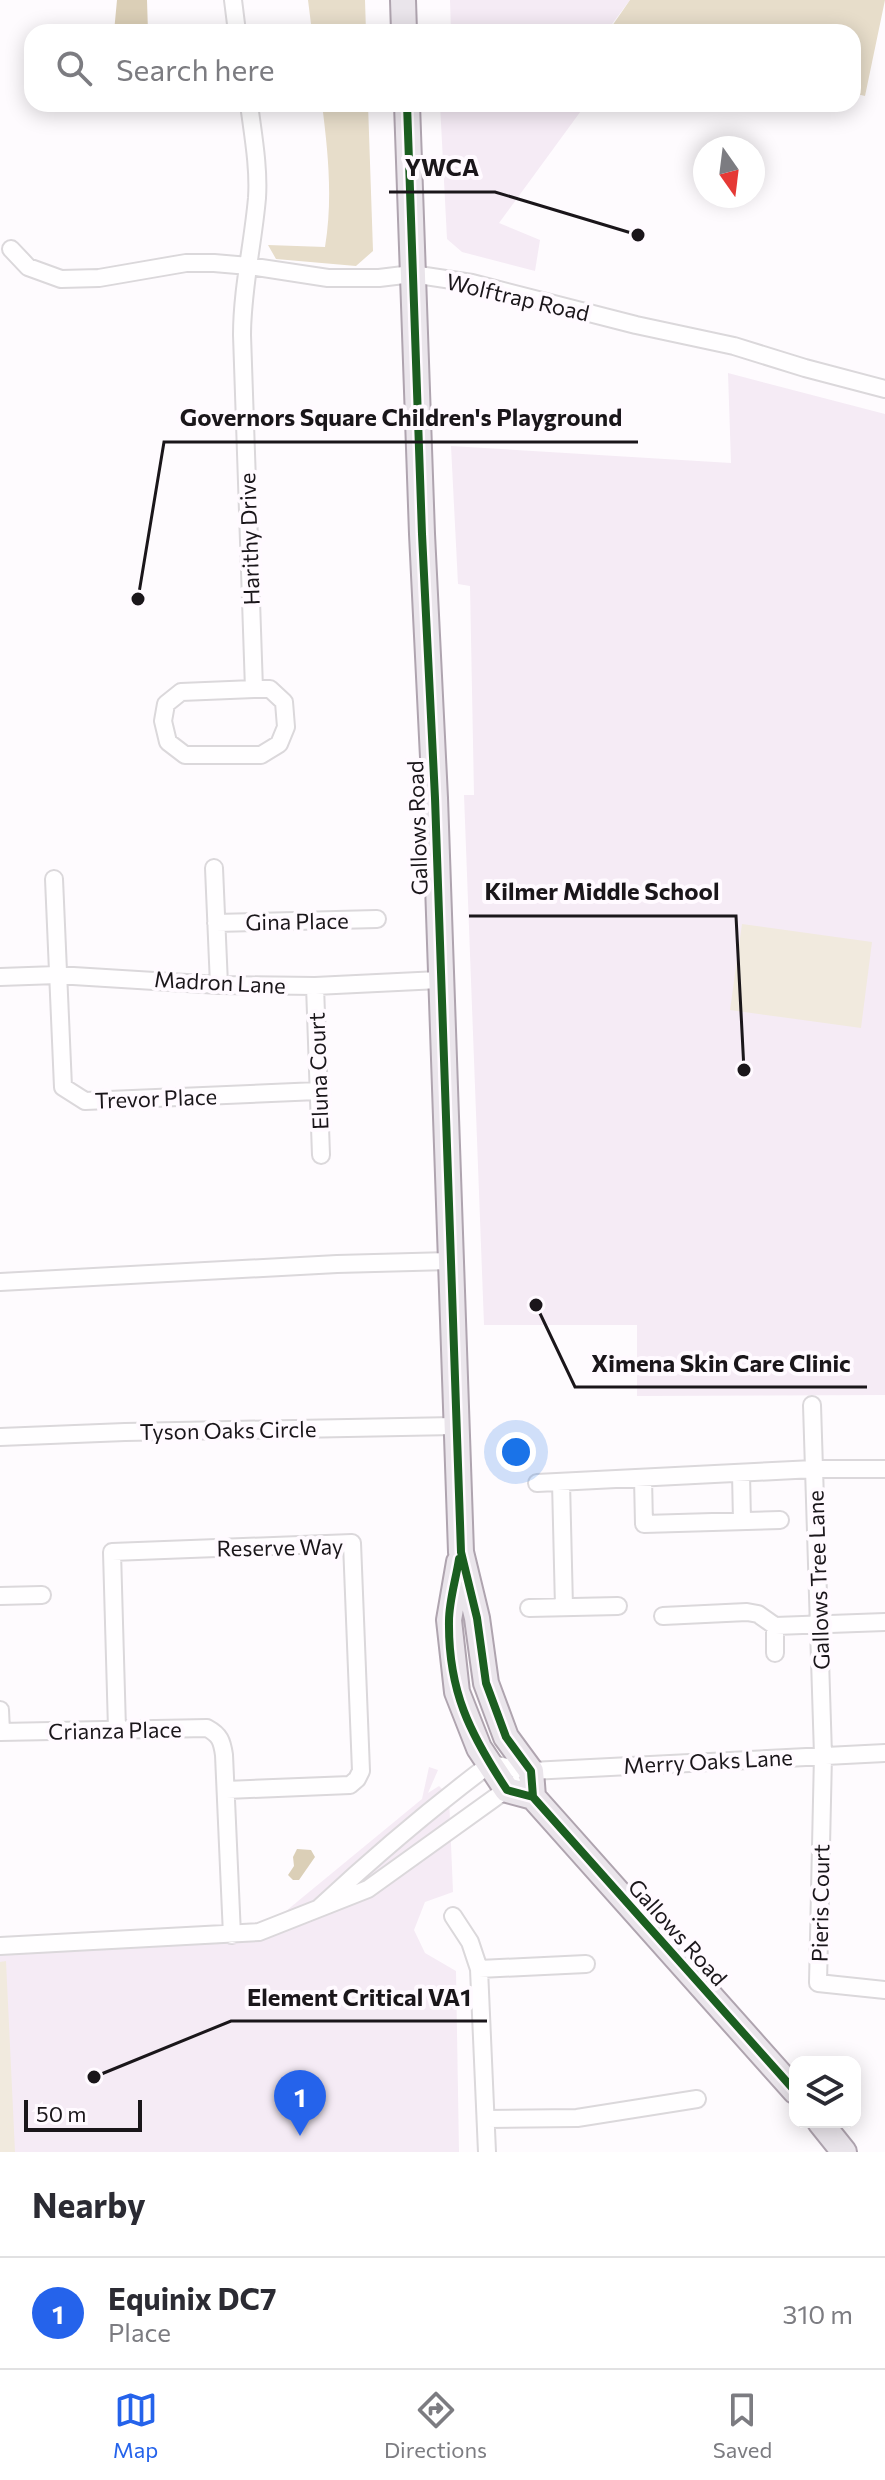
<!DOCTYPE html>
<html lang="en">
<head>
<meta charset="utf-8">
<style>
  body { margin:0; font-family:Commissioner,sans-serif; background:#f2f2f3; color:#2b2b33 }
  .controls { position:absolute; right:24px; bottom:24px; display:grid; overflow:hidden; border-radius:16px; box-shadow:0 4px 20px #0003 }
  .controls button { width:72px; height:72px; display:grid; place-items:center; padding:0; border:0; border-bottom:2px solid #e1e1e2; background:#fff; color:#2b2b33; font:40px sans-serif }
  .compass { position:absolute; left:693px; top:136px; width:72px; height:72px; border-radius:50%; background:#fff; box-shadow:0 4px 20px #0003; rotate:166deg }
  .scale { position:absolute; left:24px; bottom:20px; width:118px; box-sizing:border-box; padding-left:8px; border:4px solid #1a161a; border-top:0; font-size:22px; line-height:28px; white-space:nowrap; color:#1a161a; -webkit-text-stroke:6px #fffaff; paint-order:stroke }
  .you { position:absolute; left:516px; top:1452px; width:28px; height:28px; margin:-20px; border:6px solid #fff; border-radius:50%; background:#1a73e8; box-shadow:0 0 0 12px #1a73e833 }
  .badge { display:grid; place-items:center; width:52px; height:52px; border-radius:50%; background:#2563eb; color:#fff; font-size:26px; font-weight:700 }
  .pin { position:absolute; translate:-50% -66px; filter:drop-shadow(0 2px 4px #0008) }
  .pin::after { content:''; position:absolute; top:42px; width:28px; height:24px; background:inherit; clip-path:polygon(0 0,100% 0,50% 100%) }
  .list { margin:0; padding:0; list-style:none }
  h2 { display:flex; justify-content:space-between; align-items:center; height:104px; margin:0; padding:0 32px; font-size:34px }
  h2 small { font-size:26px; font-weight:400; color:#7c7c81 }
  .list li { display:grid; grid-template-columns:52px 1fr auto; gap:24px; align-items:center; box-sizing:border-box; height:112px; padding:0 32px; border-top:2px solid #e1e1e2 }
  .list b { display:block; font-size:30px; white-space:nowrap }
  .list p { margin:0; font-size:26px; white-space:nowrap; color:#7c7c81 }
  .list em { font-size:26px; font-style:normal; color:#7c7c81 }
  .icon { flex:none; width:44px; height:44px; fill:none; stroke:currentColor; stroke-width:2; stroke-linecap:round; stroke-linejoin:round }
  .map { position:relative; flex:none; width:885px; height:2152px; overflow:hidden }
  .search { position:absolute; background:#fff; box-shadow:0 4px 20px #0003; left:24px; right:24px; top:24px; height:88px; display:flex; align-items:center; gap:20px; box-sizing:border-box; padding:0 28px; border-radius:24px; color:#7c7c81; font-size:30px }
  .sheet { height:216px; background:#fff }
  nav { display:flex; justify-content:space-around; align-items:center; box-sizing:border-box; height:112px; border-top:2px solid #e1e1e2; background:#fff; font-size:22px; color:#7c7c81 }
  nav a { display:grid; justify-items:center; gap:4px }
  nav .on { color:#2563eb }
  .map>svg:first-child { display:block }
  .built { fill:#f5ebf5 }
  .green { fill:#f1eade }
  .forest { fill:#e7ddca }
  .water { fill:#dbcfb7 }
  .lines { fill:none; stroke-linecap:round; stroke-linejoin:round }
  .minor-casing { stroke:#dbd8db; stroke-width:20 }
  .primary-casing { stroke:#afa4af; stroke-width:28 }
  .minor { stroke:#fffeff; stroke-width:16 }
  .primary { stroke:#eae5eb; stroke-width:24 }
  .cycleway-casing { stroke:#fffaff; stroke-width:13 }
  .cycleway { stroke:#1b5e20; stroke-width:8 }
  .labels { text-anchor:middle; dominant-baseline:central; stroke-width:8; stroke-linejoin:round; paint-order:stroke }
  .street-label { font-size:22px; fill:#1a161a; stroke:#fffaff }
  .leader { fill:none; stroke:#1a161a; stroke-width:3 }
  .callout-dot { fill:#1a161a; stroke:#fffaff; stroke-width:3 }
  .callout-label { font-size:24px; text-anchor:middle; font-weight:bold; fill:#1a161a; stroke:#fffaff; stroke-width:8; stroke-linejoin:round; paint-order:stroke }
</style>
</head>
<body>
<div class="map">
<svg width="885" height="2152" viewBox="0 0 885 2152">
  <rect width="100%" height="100%" fill="#fefbfe"/>
  <path class="built" d="M 450,0 L 630,0 L 606,32 L 451,32 Z
    M 440,104 L 586,104 L 499,223 L 540,240 L 535,271 L 462,252 L 447,239 Z
    M 728,373 L 885,414 L 885,1395 L 637,1396 L 637,1325 L 484,1325 L 464,795 L 474,795 L 470,586 L 458,584 L 451,446 L 731,463 Z
    M 429,1767 L 438,1770 L 428,1793 L 439,1786 L 449,1796 L 453,1892 L 425,1902 L 414,1930 L 425,1953 L 456,1971 L 459,2152 L 0,2152 L 0,1945 L 259,1927 L 286,1911 L 422,1799 Z"/>
  <path class="green" d="M 742,924 L 872,942 L 861,1028 L 730,1010 Z
    M 6,1961 L 15,2152 L 0,2152 L 0,1962 Z"/>
  <path class="forest" d="M 308,0 L 365,0 L 366,32 L 312,32 Z
    M 630,0 L 885,0 L 865,96 L 853,93 L 853,32 L 635,32 L 612,26 Z
    M 322,104 L 368,104 L 373,251 L 356,266 L 276,259 L 268,245 L 325,247 C 333,198 328,152 322,104 Z"/>
  <path class="water" d="M 117,0 L 147,0 L 148,32 L 114,32 Z
    M 297,1849 L 311,1850 L 315,1857 L 299,1880 L 293,1880 L 288,1875 L 294,1866 L 293,1857 Z"/>
  <g class="lines">
    <g class="minor-casing">
      <path id="minor" d="M 233,0 L 237,32
        M 249,104 C 253,135 259,167 257,198 C 253,244 242,289 242,335 L 254,689
        M 11,249 L 28,267 L 61,279 L 99,278 L 186,263 L 214,263 L 249,266 L 328,278 L 379,278 L 412,274 L 472,283 L 636,325 L 734,346 L 805,368 L 885,389
        M 254,689 L 270,689 L 284,702 L 286,727 L 279,744 L 261,755 L 185,755 L 168,742 L 163,721 L 166,704 L 181,692 Z
        M 214,868 L 219,985
        M 54,879 L 63,1087 L 85,1101 L 318,1091
        M 216,923 L 377,919
        M 0,977 L 57,975 L 219,985 L 315,986 L 439,980
        M 315,986 L 321,1155
        M 0,1282 L 337,1264 L 450,1261
        M 812,1405 L 823,1755 L 818,1983 L 885,1990
        M 0,1437 L 125,1432 L 455,1426
        M 741,1473 L 742,1521
        M 643,1478 L 644,1524 L 780,1520
        M 561,1482 L 564,1607
        M 537,1483 L 814,1469 L 885,1469
        M 0,1596 L 42,1595
        M 529,1608 L 618,1606
        M 663,1616 L 747,1612 L 758,1614 L 775,1626 L 885,1622
        M 775,1626 L 775,1653
        M 0,1710 L 1,1732
        M 117,1729 L 112,1552 L 352,1543 L 361,1771 L 357,1779 L 350,1785 L 226,1790
        M 0,1732 L 207,1728 C 220,1735 222,1741 224,1755 L 232,1935
        M 320,1907 C 375,1856 430,1809 490,1764 L 531,1771 L 885,1753
        M 453,1916 L 470,1942 L 479,1969 L 487,2152
        M 0,1946 L 259,1932 L 368,1889 L 514,1784
        M 479,1969 L 586,1964
        M 486,2119 L 577,2118 L 697,2099"/>
    </g>
    <g class="primary-casing">
      <path id="primary" d="M 403,0 L 404,32
        M 407,104 L 422,534 L 435,798 L 461,1552 L 477,1618 L 486,1683 L 506,1737 L 531,1771 L 533,1797
        M 459,1562 L 449,1620 L 457,1692 L 479,1748 L 507,1790 L 533,1797 L 795,2091
        M 820,2122 L 844,2152"/>
    </g>
    <use href="#minor" class="minor"/>
    <use href="#primary" class="primary"/>
    <g class="cycleway-casing">
      <path id="cycleway" d="M 407,104 L 422,534 L 435,798 L 461,1552 L 477,1618 L 486,1683 L 506,1737 L 531,1771 L 533,1797
        M 459,1559 C 456,1579 449,1601 449,1621 C 448,1691 470,1734 507,1790 L 533,1797 L 795,2091"/>
    </g>
    <use href="#cycleway" class="cycleway"/>
  </g>
  <g class="labels">
    <g class="street-label">
      <text transform="translate(518 297) rotate(13)">Wolftrap Road</text>
      <text transform="translate(249 539) rotate(-92)">Harithy Drive</text>
      <text transform="translate(417 828) rotate(-92)">Gallows Road</text>
      <text transform="translate(297 921) rotate(-1)">Gina Place</text>
      <text transform="translate(220 982) rotate(3)">Madron Lane</text>
      <text transform="translate(318 1071) rotate(-92)">Eluna Court</text>
      <text transform="translate(156 1098) rotate(-2)">Trevor Place</text>
      <text transform="translate(228 1430) rotate(-1)">Tyson Oaks Circle</text>
      <text transform="translate(280 1547) rotate(-1)">Reserve Way</text>
      <text transform="translate(818 1580) rotate(-92)">Gallows Tree Lane</text>
      <text transform="translate(115 1730) rotate(-1)">Crianza Place</text>
      <text transform="translate(708 1761) rotate(-3)">Merry Oaks Lane</text>
      <text transform="translate(820 1903) rotate(-89)">Pieris Court</text>
      <text transform="translate(678 1932) rotate(48)">Gallows Road</text>
    </g>
  </g>
  <path class="leader" d="M638 235L495 192H389M138 599L164 442H638M744 1070L736 916H469M536 1305L575 1387H867M94 2077L231 2021H487"/>
  <g class="callout-dot">
    <circle cx="638" cy="235" r="8"/>
    <circle cx="138" cy="599" r="8"/>
    <circle cx="744" cy="1070" r="8"/>
    <circle cx="536" cy="1305" r="8"/>
    <circle cx="94" cy="2077" r="8"/>
  </g>
  <g class="callout-label">
    <text x="442" y="176">YWCA</text>
    <text x="401" y="426">Governors Square Children's Playground</text>
    <text x="602" y="900">Kilmer Middle School</text>
    <text x="721" y="1372">Ximena Skin Care Clinic</text>
    <text x="359" y="2006">Element Critical VA1</text>
  </g>
</svg>
<div class="controls">
<button><svg class="icon" aria-label="layers" viewBox="0 0 24 24"><path d="M12 4l9 5-9 5-9-5zM3 14l9 5 9-5"/></svg></button>
</div>
<svg class="compass" viewBox="-18 -18 36 36"><path d="M0-13l5 13h-10z" fill="#e53935"/><path d="M0 13l5-13h-10z" fill="#7c7c81"/></svg>
<div class="scale">50 m</div>
<div class="you"></div>
<div class="pin badge" style="left:300px;top:2136px">1</div>
<div class="search"><svg class="icon" aria-label="search" viewBox="0 0 24 24"><circle cx="10" cy="10" r="6"/><path d="M15 15l6 6"/></svg>Search here</div>
</div>
<section class="sheet">
<h2>Nearby<small></small></h2>
<ul class="list">
<li><span class="badge">1</span><div><b>Equinix DC7</b><p>Place</p></div><em>310 m</em></li>
</ul>
</section>
<nav>
<a class="on"><svg class="icon" aria-label="map" viewBox="0 0 24 24"><path d="M3 6l6-2 6 2 6-2v14l-6 2-6-2-6 2zM9 4v14M15 6v14"/></svg>Map</a>
<a><svg class="icon" aria-label="directions" viewBox="0 0 24 24"><path d="M12 3l9 9-9 9-9-9zM9 14v-3h6M13 9l2 2-2 2"/></svg>Directions</a>
<a><svg class="icon" aria-label="saved" viewBox="0 0 24 24"><path d="M7 4h10v16l-5-4-5 4z"/></svg>Saved</a>
</nav>
</body>
</html>
